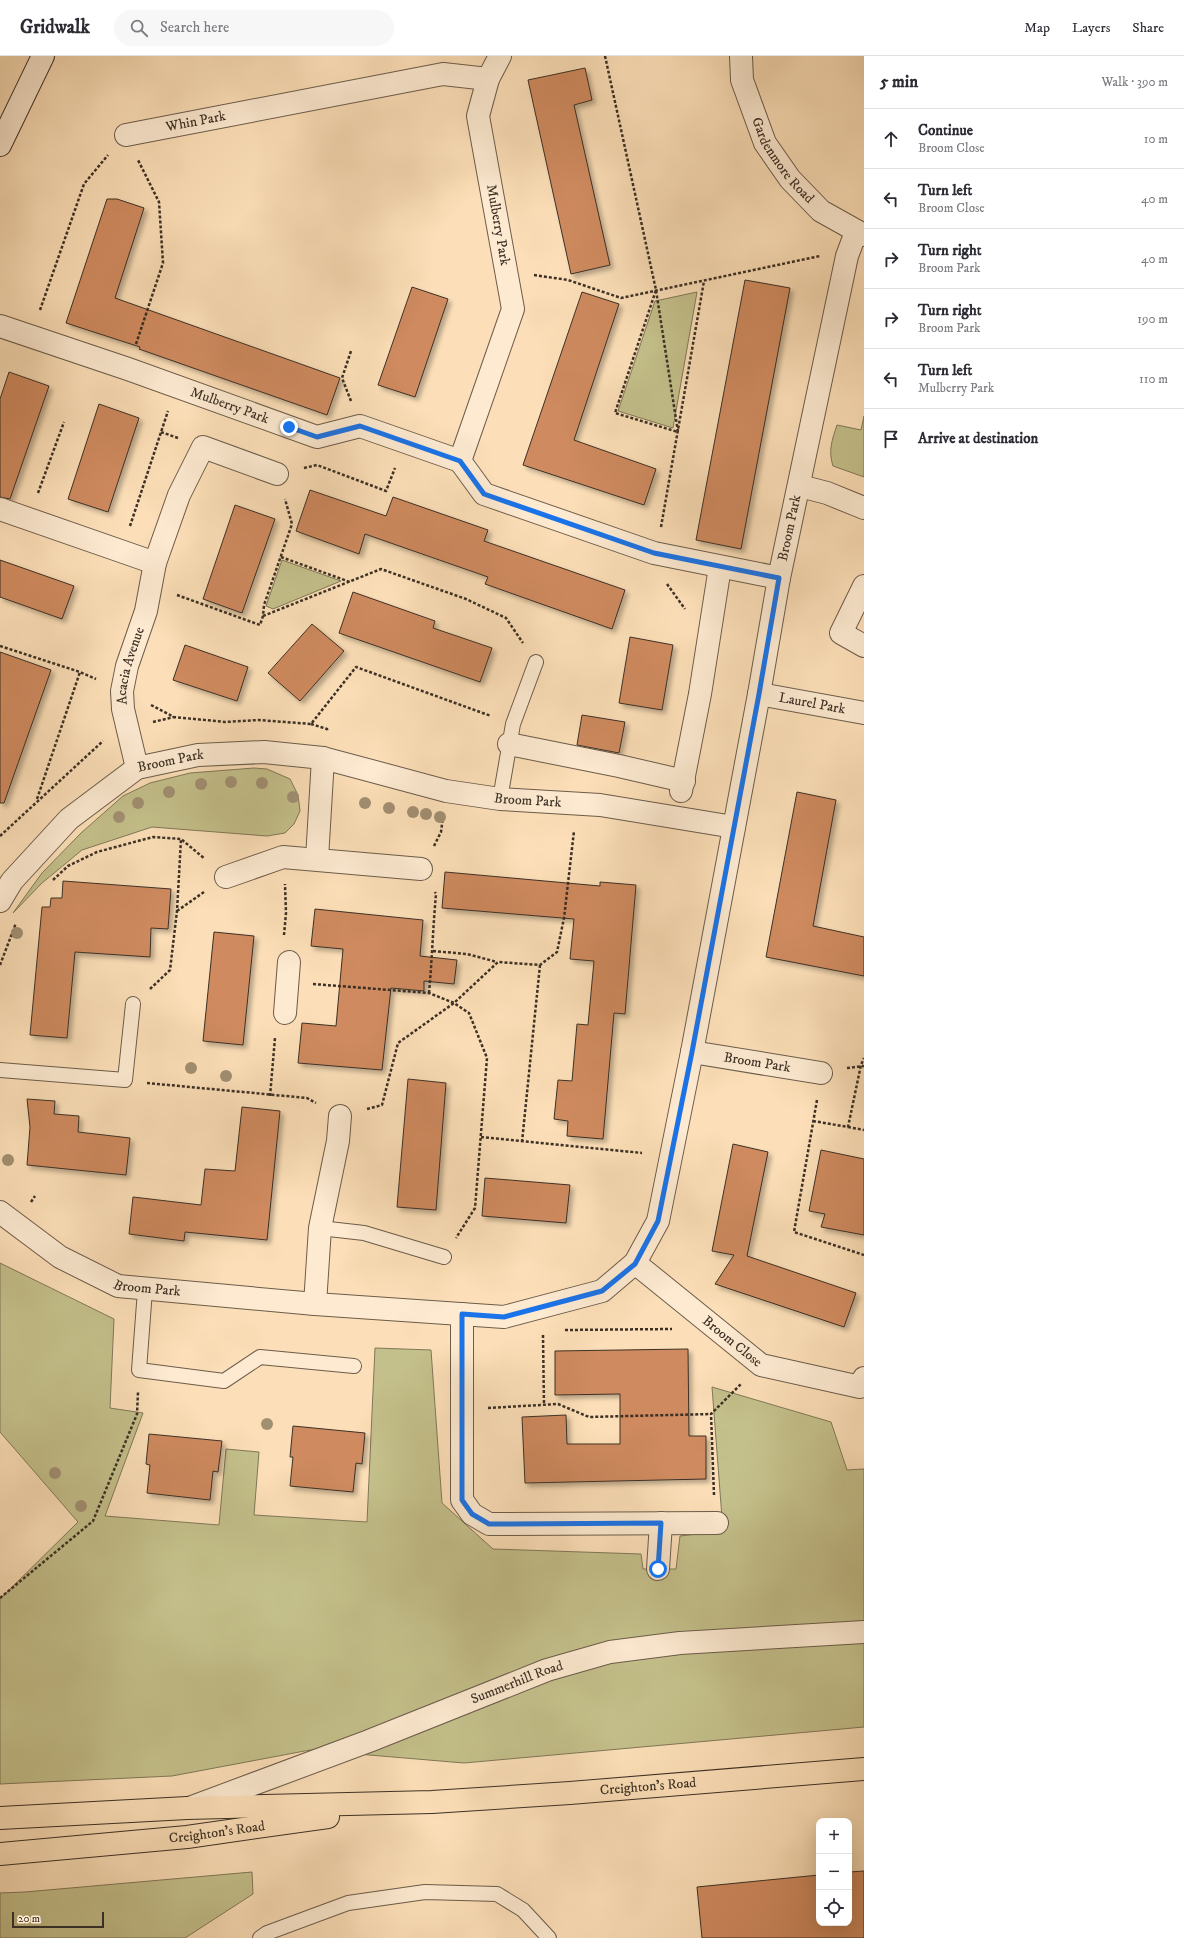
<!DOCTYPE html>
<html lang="en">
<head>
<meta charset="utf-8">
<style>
  body { margin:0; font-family:"IM FELL DW Pica",serif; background:#f7f7f7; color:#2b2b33 }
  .controls { position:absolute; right:12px; bottom:12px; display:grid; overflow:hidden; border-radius:8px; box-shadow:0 4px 16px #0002 }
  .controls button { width:36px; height:36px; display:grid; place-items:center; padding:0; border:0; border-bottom:1px solid #e1e1e2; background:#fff; color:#2b2b33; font:20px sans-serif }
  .scale { position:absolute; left:12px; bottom:10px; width:92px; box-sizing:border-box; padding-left:4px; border:2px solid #3c3025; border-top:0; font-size:11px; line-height:14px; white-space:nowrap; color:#3c3025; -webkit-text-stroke:3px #fdead1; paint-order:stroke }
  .stop { position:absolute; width:12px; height:12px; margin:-9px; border:3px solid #1a73e8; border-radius:50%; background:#fff }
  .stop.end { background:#1a73e8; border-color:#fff; box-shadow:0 1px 4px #0008 }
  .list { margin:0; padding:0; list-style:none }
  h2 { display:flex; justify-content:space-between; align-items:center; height:52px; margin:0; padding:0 16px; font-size:17px }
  h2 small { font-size:13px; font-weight:400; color:#7c7c81 }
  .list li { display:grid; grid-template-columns:26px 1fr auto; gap:12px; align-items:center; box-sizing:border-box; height:60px; padding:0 16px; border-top:1px solid #e1e1e2 }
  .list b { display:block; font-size:15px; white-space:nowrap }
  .list p { margin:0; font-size:13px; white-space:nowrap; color:#7c7c81 }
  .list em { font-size:13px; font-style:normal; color:#7c7c81 }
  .icon { flex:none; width:22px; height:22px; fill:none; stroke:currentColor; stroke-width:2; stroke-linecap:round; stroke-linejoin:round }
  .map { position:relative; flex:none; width:864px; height:1882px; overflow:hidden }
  header { display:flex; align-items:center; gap:24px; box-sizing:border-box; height:56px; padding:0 20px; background:#fff; border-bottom:1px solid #e1e1e2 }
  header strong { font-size:19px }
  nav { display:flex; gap:22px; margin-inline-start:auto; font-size:14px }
  .search { width:280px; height:36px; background:#f7f7f7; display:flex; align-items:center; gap:10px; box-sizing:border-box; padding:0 14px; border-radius:22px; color:#7c7c81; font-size:15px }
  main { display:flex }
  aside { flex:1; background:#fff }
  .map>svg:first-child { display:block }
  .green { fill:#c4c08b; stroke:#807858 }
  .building { fill:#cf8a5f; stroke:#3c3025; filter:url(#shadow) }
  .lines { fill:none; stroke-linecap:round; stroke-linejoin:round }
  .lane-casing { stroke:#6c5c4a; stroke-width:16 }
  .street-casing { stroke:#6c5c4a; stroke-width:24 }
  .secondary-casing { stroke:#3c3025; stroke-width:24 }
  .highway-casing { stroke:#3c3025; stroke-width:24 }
  .path { stroke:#3c3025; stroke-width:2.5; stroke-dasharray:3 2; stroke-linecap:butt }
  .lane { stroke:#fdead1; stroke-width:14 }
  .street { stroke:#fdead1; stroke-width:22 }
  .secondary { stroke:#fdead1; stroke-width:22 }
  .highway { stroke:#fcdfb8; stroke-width:22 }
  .tree { fill:#a18f72 }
  .route { stroke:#1a73e8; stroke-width:5 }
  .labels { text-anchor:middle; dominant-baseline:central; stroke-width:4; stroke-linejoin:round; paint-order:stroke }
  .street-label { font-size:14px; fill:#3c3025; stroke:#fdead1 }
</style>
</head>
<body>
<header>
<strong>Gridwalk</strong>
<div class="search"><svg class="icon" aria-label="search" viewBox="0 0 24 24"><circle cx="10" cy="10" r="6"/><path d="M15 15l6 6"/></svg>Search here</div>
<nav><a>Map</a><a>Layers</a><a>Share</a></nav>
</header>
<main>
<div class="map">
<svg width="864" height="1882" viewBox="0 0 864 1882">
  <defs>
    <filter id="shadow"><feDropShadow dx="3.5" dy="3.5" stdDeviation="2" flood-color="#0004"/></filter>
  </defs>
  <rect width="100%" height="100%" fill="#fcdfb8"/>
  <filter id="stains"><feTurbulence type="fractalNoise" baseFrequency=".005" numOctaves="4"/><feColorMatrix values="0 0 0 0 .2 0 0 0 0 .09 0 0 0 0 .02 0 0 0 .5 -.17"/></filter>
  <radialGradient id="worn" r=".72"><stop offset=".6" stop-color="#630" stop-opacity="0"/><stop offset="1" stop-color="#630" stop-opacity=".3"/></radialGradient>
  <path class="green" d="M 697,236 L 673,372 L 618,355 L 655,245 Z
    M 864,360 L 864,421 L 833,410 C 828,395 832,384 837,369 L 861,374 Z
    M 282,504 L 341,525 L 273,553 L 266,550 Z
    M 254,712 L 267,713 L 290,723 L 298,739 L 300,755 L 294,768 L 285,777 L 267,780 L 152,771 L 82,794 L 42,827 L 13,857 L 42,817 L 81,777 L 123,740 L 150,727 L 190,717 Z
    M 0,1207 L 114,1263 L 110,1352 L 143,1357 L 105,1460 L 219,1469 L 226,1393 L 259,1396 L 254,1459 L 367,1466 L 375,1292 L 431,1294 L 442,1447 L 493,1493 L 641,1498 L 643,1513 L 676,1513 L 680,1480 L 723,1475 L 712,1331 L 831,1366 L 847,1414 L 864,1413 L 864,1671 L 464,1707 L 310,1694 L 172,1720 L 0,1728 L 0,1543 L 78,1466 L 0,1376 Z
    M 252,1816 L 253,1838 L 185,1882 L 0,1882 L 0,1837 L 25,1836 Z"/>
  <path class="building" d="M 585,12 L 592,44 L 574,49 L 610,209 L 571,218 L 528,24 Z
    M 107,143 L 117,143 L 144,152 L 115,242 L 340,322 L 327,359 L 139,293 L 140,291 L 66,267 Z
    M 745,224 L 790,232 L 741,493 L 696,484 Z
    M 412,231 L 448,243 L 415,341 L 378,329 Z
    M 582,236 L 619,248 L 574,384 L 656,413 L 644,449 L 523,409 Z
    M 9,316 L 49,330 L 10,443 L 0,441 L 0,343 Z
    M 99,348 L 139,362 L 108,456 L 68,443 Z
    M 310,434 L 386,460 L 393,441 L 488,474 L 484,485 L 625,534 L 612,573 L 485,528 L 488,521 L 365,478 L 359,498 L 296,475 Z
    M 235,449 L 275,463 L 242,557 L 203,543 Z
    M 0,504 L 74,530 L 62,563 L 0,541 Z
    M 353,536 L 435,565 L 433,572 L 492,592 L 480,626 L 339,577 Z
    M 312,568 L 344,595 L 300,645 L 268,617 Z
    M 630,581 L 673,589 L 662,654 L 619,647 Z
    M 185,589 L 248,611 L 237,645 L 173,624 Z
    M 0,596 L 51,614 L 4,747 L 0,747 Z
    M 582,659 L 625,666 L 619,697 L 577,689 Z
    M 797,736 L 836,744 L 813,870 L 864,881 L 864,920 L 766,901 Z
    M 445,816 L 600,830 L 600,826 L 636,829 L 625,958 L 614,957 L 603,1083 L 567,1080 L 568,1065 L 554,1063 L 558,1024 L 572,1025 L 577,968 L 588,969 L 594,905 L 570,903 L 574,863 L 442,852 Z
    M 63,825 L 171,833 L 168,873 L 151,872 L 150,901 L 75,896 L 67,982 L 30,979 L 42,851 L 50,851 L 51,842 L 62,842 Z
    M 315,853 L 423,864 L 420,900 L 457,904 L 454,928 L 424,925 L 424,935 L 391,932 L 382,1014 L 298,1007 L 302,967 L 336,970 L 343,893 L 311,890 Z
    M 214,876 L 254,880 L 243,989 L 203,985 Z
    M 408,1023 L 446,1027 L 436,1154 L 397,1151 Z
    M 27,1043 L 55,1045 L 54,1058 L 79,1060 L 78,1076 L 130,1082 L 126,1119 L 27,1109 L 30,1071 Z
    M 242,1051 L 280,1055 L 267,1184 L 185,1176 L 184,1185 L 129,1178 L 133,1141 L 201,1149 L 205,1113 L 235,1115 Z
    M 733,1088 L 768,1096 L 747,1200 L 856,1237 L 844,1271 L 715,1228 L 734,1199 L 712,1195 Z
    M 821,1094 L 864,1103 L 864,1179 L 821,1171 L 825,1158 L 809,1155 Z
    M 485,1122 L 570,1129 L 566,1167 L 482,1160 Z
    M 688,1293 L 689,1380 L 706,1380 L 706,1423 L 525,1427 L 522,1361 L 566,1359 L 567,1388 L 620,1388 L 620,1338 L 555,1339 L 555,1295 Z
    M 293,1370 L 365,1377 L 362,1408 L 356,1407 L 353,1436 L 290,1430 L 293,1401 L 290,1401 Z
    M 149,1378 L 222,1385 L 218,1416 L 213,1415 L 210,1444 L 147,1437 L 150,1409 L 146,1408 Z
    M 864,1815 L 864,1882 L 702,1882 L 697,1831 L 819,1819 L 819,1867 L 849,1867 L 849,1816 Z"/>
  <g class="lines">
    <g class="lane-casing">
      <path id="lane" d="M 500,743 L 513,668 L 536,606
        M 0,1014 L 125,1024 L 133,948
        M 320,1172 L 364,1177 L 444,1201
        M 145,1234 L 139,1314 L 224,1325 L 260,1301 L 354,1310
        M 260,1882 L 267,1877 L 348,1847 L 425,1836 L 497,1838 L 523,1854 L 549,1882"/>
    </g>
    <g class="street-casing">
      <g id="street">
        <path id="s1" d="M 741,0 L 742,24 L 765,87 L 790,123 L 821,155 L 864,179"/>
        <path id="s2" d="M 126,79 L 443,18 L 488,23"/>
        <path id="s3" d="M 0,270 L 128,313 L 317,381 L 360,370 L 460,405 L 513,253 L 478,60 L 488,23 L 500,0"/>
        <path d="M 460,405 L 484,438 L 654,497 L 779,522"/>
        <path d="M 800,430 L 827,437 L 864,452"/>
        <path d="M 0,453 L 155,507"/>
        <path d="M 864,530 L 841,577 L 864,590"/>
        <path id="s4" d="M 759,638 L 864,657"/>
        <path d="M 509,688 L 619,710 L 684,725"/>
        <path id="s5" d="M 137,712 L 123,653 L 122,635 L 127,610 L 146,555 L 155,507 L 179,439 L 203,391 L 277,418"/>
        <path d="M 681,735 L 700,638 L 720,511"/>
        <path d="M 317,803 L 323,702"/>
        <path d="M 226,821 L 283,801 L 421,813"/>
        <path id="s6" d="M 0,845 L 12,825 L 69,763 L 137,712 L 198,699 L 264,696 L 323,702 L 446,735 L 500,743 L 600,749 L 734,771"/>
        <path d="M 285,957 L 289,906"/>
        <path id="s7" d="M 692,996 L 821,1017"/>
        <path id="s8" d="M 0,1156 L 60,1201 L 118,1230 L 315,1248 L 504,1261 L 602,1235 L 635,1207 L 658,1165 L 692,996 L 759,638 L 779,522 L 847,200 L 856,176"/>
        <path id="s9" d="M 635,1207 L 761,1309 L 860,1331 L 864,1322"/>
        <path d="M 315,1248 L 320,1172 L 338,1085 L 340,1060"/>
        <path d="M 462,1258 L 462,1444 L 472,1458 L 489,1468 L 717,1467"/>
        <path d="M 658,1513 L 661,1467"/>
        <path id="s10" d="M 192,1751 L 369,1685 L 547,1614 L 610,1596 L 680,1587 L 864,1576"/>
      </g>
    </g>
    <g class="secondary-casing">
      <path id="secondary" d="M 0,89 L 43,0"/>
    </g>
    <g class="highway-casing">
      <g id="highway">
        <path id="s11" d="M 0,1762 L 187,1752 L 432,1746 L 570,1737 L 864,1713"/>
        <path id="s12" d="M 0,1798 L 187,1781 L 328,1761"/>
      </g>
    </g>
    <path class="path" d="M 605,0 L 656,234 L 678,376 L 615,357 L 656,234
      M 534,219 L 568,224 L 621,242 L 820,200
      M 40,254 L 84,128 L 108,99
      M 136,288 L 163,207 L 159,146 L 138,104
      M 351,345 L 342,322 L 351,295
      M 161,376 L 178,382
      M 304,412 L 317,409 L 386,435 L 395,412
      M 38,437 L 64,366
      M 130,470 L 168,355
      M 661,471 L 704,225
      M 281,501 L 350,526
      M 667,528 L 685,553
      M 177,539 L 260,569 L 263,560 L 264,549 L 292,468 L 285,443
      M 263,560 L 381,513 L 466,543 L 506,562 L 523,587
      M 0,590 L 80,616 L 96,623
      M 151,649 L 174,661 L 225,666 L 259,664 L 311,668 L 356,611 L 491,660
      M 153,666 L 174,661
      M 311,668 L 327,673 L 328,675
      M 37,743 L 80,616
      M 0,780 L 103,685
      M 434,790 L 441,776 L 443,761
      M 53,824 L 68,810 L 97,796 L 153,781 L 181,783 L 205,803
      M 177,855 L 204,836
      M 284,879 L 286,857 L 285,828
      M 433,895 L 467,898 L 497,906
      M 0,909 L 16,867
      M 313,928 L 429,937 L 454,947 L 469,957 L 487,1002 L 475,1152 L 456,1182
      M 150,933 L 170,914 L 177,855 L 181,783
      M 429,937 C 432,904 433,871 436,838 L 435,836
      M 847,1012 L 864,1010
      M 147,1027 L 307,1042 L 316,1047
      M 270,1040 L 275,982
      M 817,1044 L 794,1176 L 864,1199
      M 367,1053 L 382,1049 L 398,987 L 454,947 L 498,906 L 540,909 L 557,896 L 564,862 L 574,775
      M 813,1065 L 848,1071 L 861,1009 L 864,1002
      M 848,1071 L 864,1074
      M 481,1081 L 642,1097
      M 522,1086 L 540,909
      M 31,1146 L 35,1140
      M 565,1274 L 672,1273
      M 543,1279 L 544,1349
      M 488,1352 L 558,1348 L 589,1361 L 711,1358
      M 714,1439 L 711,1358 L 742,1327
      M 0,1542 L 93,1465 L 137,1358 L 138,1336"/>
    <use href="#lane" class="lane"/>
    <use href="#street" class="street"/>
    <use href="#secondary" class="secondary"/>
    <use href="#highway" class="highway"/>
  </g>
  <g class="tree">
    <circle cx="231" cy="726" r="6"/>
    <circle cx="262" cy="727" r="6"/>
    <circle cx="201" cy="728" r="6"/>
    <circle cx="169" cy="736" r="6"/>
    <circle cx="293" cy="741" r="6"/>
    <circle cx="138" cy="747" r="6"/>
    <circle cx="365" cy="747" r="6"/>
    <circle cx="389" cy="752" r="6"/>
    <circle cx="413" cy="756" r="6"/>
    <circle cx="426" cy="758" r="6"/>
    <circle cx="119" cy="761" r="6"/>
    <circle cx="440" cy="761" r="6"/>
    <circle cx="17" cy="877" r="6"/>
    <circle cx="191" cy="1012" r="6"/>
    <circle cx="226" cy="1020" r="6"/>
    <circle cx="8" cy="1104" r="6"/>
    <circle cx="267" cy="1368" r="6"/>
    <circle cx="55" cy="1417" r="6"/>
    <circle cx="81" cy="1450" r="6"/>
  </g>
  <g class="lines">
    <path class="route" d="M 289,371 L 317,381 L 360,370 L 460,405 L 484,438 L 654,497 L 779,522 L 759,638 L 692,996 L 658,1165 L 635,1208 L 602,1235 L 504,1261 L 462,1258 L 462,1444 L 472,1458 L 489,1468 L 661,1467 L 658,1513"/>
  </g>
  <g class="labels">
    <g class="street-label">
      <text stroke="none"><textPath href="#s2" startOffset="71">Whin Park</textPath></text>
      <text stroke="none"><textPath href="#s1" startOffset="115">Gardenmore Road</textPath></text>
      <text transform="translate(498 169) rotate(80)">Mulberry Park</text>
      <text stroke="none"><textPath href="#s3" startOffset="243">Mulberry Park</textPath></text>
      <text stroke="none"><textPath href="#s8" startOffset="1425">Broom Park</textPath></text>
      <text stroke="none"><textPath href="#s5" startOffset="105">Acacia Avenue</textPath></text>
      <text stroke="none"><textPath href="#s4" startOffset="54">Laurel Park</textPath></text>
      <text stroke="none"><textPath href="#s6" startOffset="227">Broom Park</textPath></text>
      <text stroke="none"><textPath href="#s6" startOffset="590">Broom Park</textPath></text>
      <text stroke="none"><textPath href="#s7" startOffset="66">Broom Park</textPath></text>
      <text stroke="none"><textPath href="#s8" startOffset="169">Broom Park</textPath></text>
      <text stroke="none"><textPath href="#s9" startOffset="125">Broom Close</textPath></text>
      <text stroke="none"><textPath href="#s10" startOffset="348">Summerhill Road</textPath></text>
      <text stroke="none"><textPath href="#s11" startOffset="649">Creighton's Road</textPath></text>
      <text stroke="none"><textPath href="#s12" startOffset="218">Creighton's Road</textPath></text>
    </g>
  </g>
  <rect width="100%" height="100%" filter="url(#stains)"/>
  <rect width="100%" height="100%" fill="url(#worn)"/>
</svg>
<div class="controls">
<button>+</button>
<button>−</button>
<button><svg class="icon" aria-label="locate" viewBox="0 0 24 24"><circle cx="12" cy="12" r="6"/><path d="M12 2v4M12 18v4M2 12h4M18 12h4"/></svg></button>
</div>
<div class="scale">20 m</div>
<div class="stop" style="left:658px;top:1513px"></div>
<div class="stop end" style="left:289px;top:371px"></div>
</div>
<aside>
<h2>5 min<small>Walk · 390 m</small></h2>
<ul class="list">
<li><svg class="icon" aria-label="ahead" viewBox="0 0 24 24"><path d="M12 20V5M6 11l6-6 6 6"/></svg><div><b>Continue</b><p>Broom Close</p></div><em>10 m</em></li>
<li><svg class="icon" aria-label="left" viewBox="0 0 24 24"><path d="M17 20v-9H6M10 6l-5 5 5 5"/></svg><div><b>Turn left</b><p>Broom Close</p></div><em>40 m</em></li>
<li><svg class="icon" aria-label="right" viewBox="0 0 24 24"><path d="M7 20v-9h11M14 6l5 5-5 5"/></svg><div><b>Turn right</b><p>Broom Park</p></div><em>40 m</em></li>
<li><svg class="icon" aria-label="right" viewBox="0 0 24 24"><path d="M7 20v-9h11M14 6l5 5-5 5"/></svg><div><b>Turn right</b><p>Broom Park</p></div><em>190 m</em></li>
<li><svg class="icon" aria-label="left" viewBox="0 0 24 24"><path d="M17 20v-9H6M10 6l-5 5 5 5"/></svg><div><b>Turn left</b><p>Mulberry Park</p></div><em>110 m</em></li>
<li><svg class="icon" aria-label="arrive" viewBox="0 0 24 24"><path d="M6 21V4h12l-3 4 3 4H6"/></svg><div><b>Arrive at destination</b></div></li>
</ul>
</aside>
</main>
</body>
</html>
